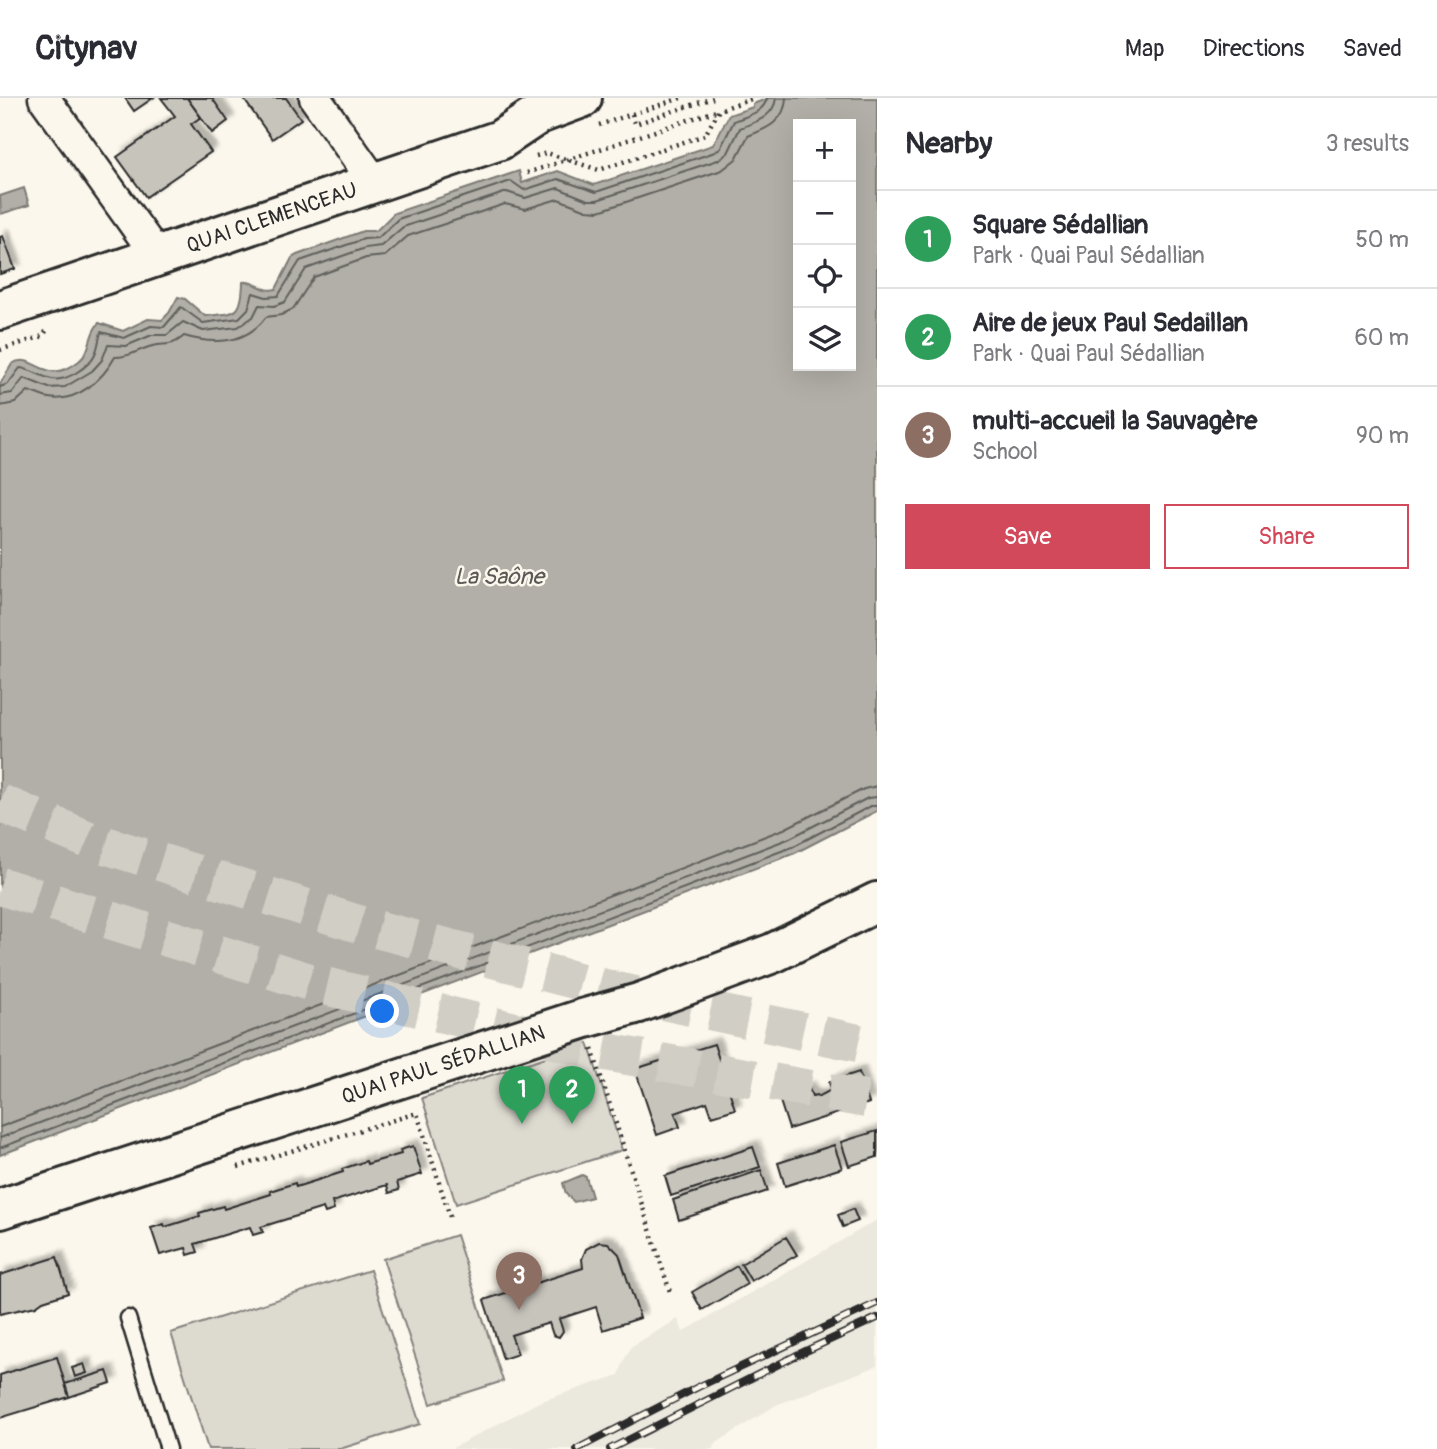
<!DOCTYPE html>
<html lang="en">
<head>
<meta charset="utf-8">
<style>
  body { margin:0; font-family:Pangolin,sans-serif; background:#f2f2f3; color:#2b2b33 }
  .controls { position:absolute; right:21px; top:21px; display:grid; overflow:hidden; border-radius:0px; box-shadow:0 7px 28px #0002 }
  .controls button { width:63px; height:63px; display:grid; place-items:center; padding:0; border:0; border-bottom:2px solid #e1e1e2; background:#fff; color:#2b2b33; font:35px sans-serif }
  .you { position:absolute; left:383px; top:914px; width:24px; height:24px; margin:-18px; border:5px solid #fff; border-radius:50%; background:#1a73e8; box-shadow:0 0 0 10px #1a73e833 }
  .badge { display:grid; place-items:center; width:46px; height:46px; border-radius:50%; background:#d1495b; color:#fff; font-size:23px; font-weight:700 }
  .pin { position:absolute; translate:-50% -58px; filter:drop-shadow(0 2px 4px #0008) }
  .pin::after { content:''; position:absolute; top:37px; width:24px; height:21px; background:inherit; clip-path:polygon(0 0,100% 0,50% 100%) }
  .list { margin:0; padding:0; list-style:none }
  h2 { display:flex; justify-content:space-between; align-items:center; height:91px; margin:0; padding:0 28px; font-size:30px }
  h2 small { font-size:23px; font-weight:400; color:#7c7c81 }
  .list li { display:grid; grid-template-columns:46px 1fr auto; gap:21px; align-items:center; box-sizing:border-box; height:98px; padding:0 28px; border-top:2px solid #e1e1e2 }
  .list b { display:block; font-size:26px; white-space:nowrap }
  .list p { margin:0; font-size:23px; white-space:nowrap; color:#7c7c81 }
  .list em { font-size:23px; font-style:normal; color:#7c7c81 }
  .actions { display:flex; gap:14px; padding:21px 28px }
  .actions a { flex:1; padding:16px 0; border:2px solid #d1495b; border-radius:0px; text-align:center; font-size:24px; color:#d1495b }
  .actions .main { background:#d1495b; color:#fff }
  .icon { flex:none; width:38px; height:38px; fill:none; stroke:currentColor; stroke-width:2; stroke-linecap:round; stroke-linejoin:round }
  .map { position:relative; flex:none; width:877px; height:1351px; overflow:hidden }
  header { display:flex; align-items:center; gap:42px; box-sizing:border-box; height:98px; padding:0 35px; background:#fff; border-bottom:2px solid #e1e1e2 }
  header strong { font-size:33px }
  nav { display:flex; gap:38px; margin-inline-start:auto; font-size:24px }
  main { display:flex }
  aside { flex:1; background:#fff }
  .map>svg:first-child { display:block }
  .built { fill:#ebe8de }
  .green { fill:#dddad0; stroke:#84827e; stroke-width:2 }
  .water { fill:#b1afa7; stroke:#7b7a75; stroke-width:2; fill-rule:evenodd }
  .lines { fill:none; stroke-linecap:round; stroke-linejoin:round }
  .shore { stroke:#61605d; stroke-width:2 }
  .building { fill:#c7c4bc; stroke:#2b2b2b; stroke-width:2; filter:url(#shadow) }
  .highway-tunnel { stroke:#d1cec5; stroke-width:38; stroke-dasharray:38 19; stroke-linecap:butt }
  .lane-casing { stroke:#2b2b2b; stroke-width:19 }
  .street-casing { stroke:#2b2b2b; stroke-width:35 }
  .primary-casing { stroke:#2b2b2b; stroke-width:44 }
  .path { stroke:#2b2b2b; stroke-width:4.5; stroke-dasharray:2 5; stroke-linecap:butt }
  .lane { stroke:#fbf7ec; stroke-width:14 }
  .street { stroke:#fbf7ec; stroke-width:30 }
  .primary { stroke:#fbf7ec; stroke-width:38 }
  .rail-casing { stroke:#2b2b2b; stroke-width:8 }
  .rail { stroke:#fbf7ec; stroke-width:5; stroke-dasharray:16; stroke-linecap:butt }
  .labels { text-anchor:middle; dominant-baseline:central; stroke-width:5; stroke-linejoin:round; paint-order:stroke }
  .street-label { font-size:21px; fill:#2b2b2b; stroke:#fbf7ec }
  .water-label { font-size:23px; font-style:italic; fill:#5a5956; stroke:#fbf7ec }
</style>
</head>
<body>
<header>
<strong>Citynav</strong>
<nav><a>Map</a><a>Directions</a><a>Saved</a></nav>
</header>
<main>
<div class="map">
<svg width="877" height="1351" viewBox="0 0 877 1351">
  <defs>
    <filter id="shadow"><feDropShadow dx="6" dy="-6" stdDeviation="2" flood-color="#0004"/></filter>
  </defs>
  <rect width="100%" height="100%" fill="#fbf7ec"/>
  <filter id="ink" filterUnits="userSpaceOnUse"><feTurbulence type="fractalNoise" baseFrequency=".0143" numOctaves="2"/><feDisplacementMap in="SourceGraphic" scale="14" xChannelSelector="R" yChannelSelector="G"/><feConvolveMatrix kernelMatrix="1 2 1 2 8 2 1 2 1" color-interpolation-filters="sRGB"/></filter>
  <g filter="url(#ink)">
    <path class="built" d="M 877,1122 L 877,1268 L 776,1307 L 715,1346 L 713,1351 L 451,1351 L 539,1304 L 619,1277 L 624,1262 L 632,1248 L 678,1221 L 683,1234 Z"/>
    <path class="green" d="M 588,945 L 622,1052 L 456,1106 L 422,1000 Z
      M 456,1137 L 503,1283 L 431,1306 L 383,1161 Z
      M 370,1172 L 420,1326 L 340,1351 L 208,1351 L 171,1235 Z"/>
    <path class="water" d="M 769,0 L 877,0 L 877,713 L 795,755 L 0,1057 L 0,286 L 12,266 C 34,252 44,291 79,263 C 92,253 88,236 99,225 L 123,233 L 148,221 L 162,222 L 169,215 L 178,199 L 185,201 L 205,218 C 236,215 242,218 243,184 C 255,182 263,195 276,191 L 292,160 L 297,157 L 363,133 L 376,133 L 394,115 L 519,73 L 522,85 L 558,73 L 594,87 L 713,47 L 729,17 L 753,9 L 753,6 ZM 798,26 L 851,26 L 851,268 L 798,268 Z
      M 24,90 L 29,107 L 1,116 L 0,98 Z
      M 582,1077 L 586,1079 L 592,1099 L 574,1104 L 566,1096 L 563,1085 Z"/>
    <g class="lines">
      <path class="shore" d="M 0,289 L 8,286 L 20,270 C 31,271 41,279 52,281 C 66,284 89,269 95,256 C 98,250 99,241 101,234 L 124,240 L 151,228 L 164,229 L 181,209 L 203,225 L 239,220 L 248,211 L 253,195 L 266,199 L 278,198 L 300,163 L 364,141 L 378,140 L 398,121 L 511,83 L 524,92 L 558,81 L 596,94 L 715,54 L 721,49 L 734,23 C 746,18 764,15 767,0
        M 0,297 L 12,295 L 24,280 L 49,290 L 65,289 L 92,273 L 102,262 L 108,247 L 126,248 L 152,237 L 167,237 L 183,224 L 203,233 L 238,229 L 253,219 L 259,207 L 274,208 L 285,204 L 306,171 L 365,150 L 381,148 L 403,129 L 507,94 L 525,100 L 558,90 L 588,102 L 597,102 L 718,62 L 728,55 L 740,30 C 756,24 774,19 776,0
        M 0,308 L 15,305 L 28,293 C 35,295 42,299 49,300 C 77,305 103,281 115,259 C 132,259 138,251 153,248 C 167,245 171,249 184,238 C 214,247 246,246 266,219 L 281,217 L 293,211 L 314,179 L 366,160 L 385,158 L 408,138 L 505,106 L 525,111 L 558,101 L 587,112 L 599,113 L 722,72 L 736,61 L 748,38 C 767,31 785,23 786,0
        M 0,1029 L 784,731 L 864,691 L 877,688
        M 0,1040 L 788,741 L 868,700 L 877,699
        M 0,1050 L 792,749 L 871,708 L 877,708"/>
    </g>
    <path class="building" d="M 125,0 L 153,0 L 134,13 Z
      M 161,0 L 187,0 L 201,19 L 191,26 L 211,54 L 146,99 L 117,59 L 175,18 Z
      M 187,0 L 212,0 L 228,23 L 212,35 Z
      M 243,0 L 286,0 L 301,21 L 272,41 Z
      M 3,138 L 15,171 L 0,176 L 0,139 Z
      M 714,946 L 735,1011 L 712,1018 L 707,1004 L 675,1015 L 680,1029 L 657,1037 L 635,971 Z
      M 859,974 L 869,1005 L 789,1031 L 779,1000 L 809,990 L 812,998 L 817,997 L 818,999 L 831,992 L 829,984 Z
      M 877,1033 L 877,1059 L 849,1068 L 841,1044 Z
      M 834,1047 L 842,1070 L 785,1088 L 778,1065 Z
      M 413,1048 L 422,1076 L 397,1084 L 399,1092 L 389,1095 L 387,1087 L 332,1104 L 334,1112 L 325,1115 L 323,1110 L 261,1129 L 263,1134 L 253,1137 L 250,1129 L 195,1146 L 198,1154 L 188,1157 L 186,1150 L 160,1157 L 151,1130 L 164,1126 L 165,1129 L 200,1118 L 199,1115 L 223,1108 L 224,1111 L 271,1096 L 270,1093 L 295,1085 L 296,1089 L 343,1074 L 342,1071 L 366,1063 L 367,1066 L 401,1056 L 400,1052 Z
      M 753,1049 L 760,1069 L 671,1098 L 665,1078 Z
      M 761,1072 L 768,1093 L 679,1122 L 673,1102 Z
      M 853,1111 L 858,1123 L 843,1129 L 838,1117 Z
      M 786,1139 L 797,1157 L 751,1183 L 741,1166 Z
      M 599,1144 L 608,1145 L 619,1156 L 640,1220 L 603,1232 L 596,1209 L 559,1221 L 563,1233 L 559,1239 L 553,1237 L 549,1225 L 511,1237 L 518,1256 L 503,1261 L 484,1202 L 583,1170 L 582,1161 L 586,1151 Z
      M 57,1159 L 68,1195 L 43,1203 L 36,1208 L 0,1216 L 0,1177 Z
      M 737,1168 L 747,1186 L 702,1212 L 692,1194 Z
      M 57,1259 L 69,1299 L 0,1320 L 0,1277 Z
      M 84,1266 L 87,1275 L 75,1279 L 72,1270 Z
      M 107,1273 L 111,1285 L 69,1299 L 65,1286 Z"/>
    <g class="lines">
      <path class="highway-tunnel" d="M 0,705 L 89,742 L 368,829 L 617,893 L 877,949
        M 0,788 L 316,886 L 600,953 L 877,1003"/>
      <g class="lane-casing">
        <path id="lane" d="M 128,1220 L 168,1351"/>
      </g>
      <g class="street-casing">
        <path id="street" d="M 44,0 L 158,159
          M 315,0 L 375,85"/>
      </g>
      <g class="primary-casing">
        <g id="primary">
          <path id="s1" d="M 0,212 L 500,42 L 539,16 L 582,0"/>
          <path id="s2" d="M 0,1111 L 582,921 L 639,905 L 773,855 L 877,804"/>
        </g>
      </g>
      <path class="path" d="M 632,16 L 635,26 L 713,0
        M 599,27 L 681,0
        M 536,58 L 547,55 L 599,72 L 705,37 L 719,12 L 754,0
        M 527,75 L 719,12
        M 0,252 L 43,238 L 48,230
        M 592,951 L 671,1197
        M 238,1069 L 417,1015 L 450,1119"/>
      <use href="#lane" class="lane"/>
      <use href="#street" class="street"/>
      <use href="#primary" class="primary"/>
      <g class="rail-casing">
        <path id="rail" d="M 577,1351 L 698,1289 L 877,1205
          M 610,1351 L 795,1258 L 877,1220"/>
      </g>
      <use href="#rail" class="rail"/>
    </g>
  </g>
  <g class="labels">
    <g class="street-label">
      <text stroke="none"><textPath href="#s1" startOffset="287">QUAI CLEMENCEAU</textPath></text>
      <text stroke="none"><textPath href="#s2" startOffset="466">QUAI PAUL SÉDALLIAN</textPath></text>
    </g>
    <g class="water-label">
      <text x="499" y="478">La Saône</text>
    </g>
  </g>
</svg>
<div class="controls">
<button>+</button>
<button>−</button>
<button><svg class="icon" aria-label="locate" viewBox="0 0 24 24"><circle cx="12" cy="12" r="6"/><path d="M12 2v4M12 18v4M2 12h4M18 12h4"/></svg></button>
<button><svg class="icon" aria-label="layers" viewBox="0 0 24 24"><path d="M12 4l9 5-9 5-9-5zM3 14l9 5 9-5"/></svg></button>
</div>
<div class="you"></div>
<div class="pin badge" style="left:522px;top:1026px;background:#2e9e5b">1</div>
<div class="pin badge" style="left:572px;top:1026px;background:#2e9e5b">2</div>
<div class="pin badge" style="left:519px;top:1212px;background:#8d6e63">3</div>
</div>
<aside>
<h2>Nearby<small>3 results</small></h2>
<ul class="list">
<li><span class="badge" style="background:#2e9e5b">1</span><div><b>Square Sédallian</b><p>Park · Quai Paul Sédallian</p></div><em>50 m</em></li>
<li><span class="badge" style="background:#2e9e5b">2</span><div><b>Aire de jeux Paul Sedaillan</b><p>Park · Quai Paul Sédallian</p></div><em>60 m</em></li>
<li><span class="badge" style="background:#8d6e63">3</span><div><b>multi-accueil la Sauvagère</b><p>School</p></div><em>90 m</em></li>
</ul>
<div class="actions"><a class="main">Save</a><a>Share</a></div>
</aside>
</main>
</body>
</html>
